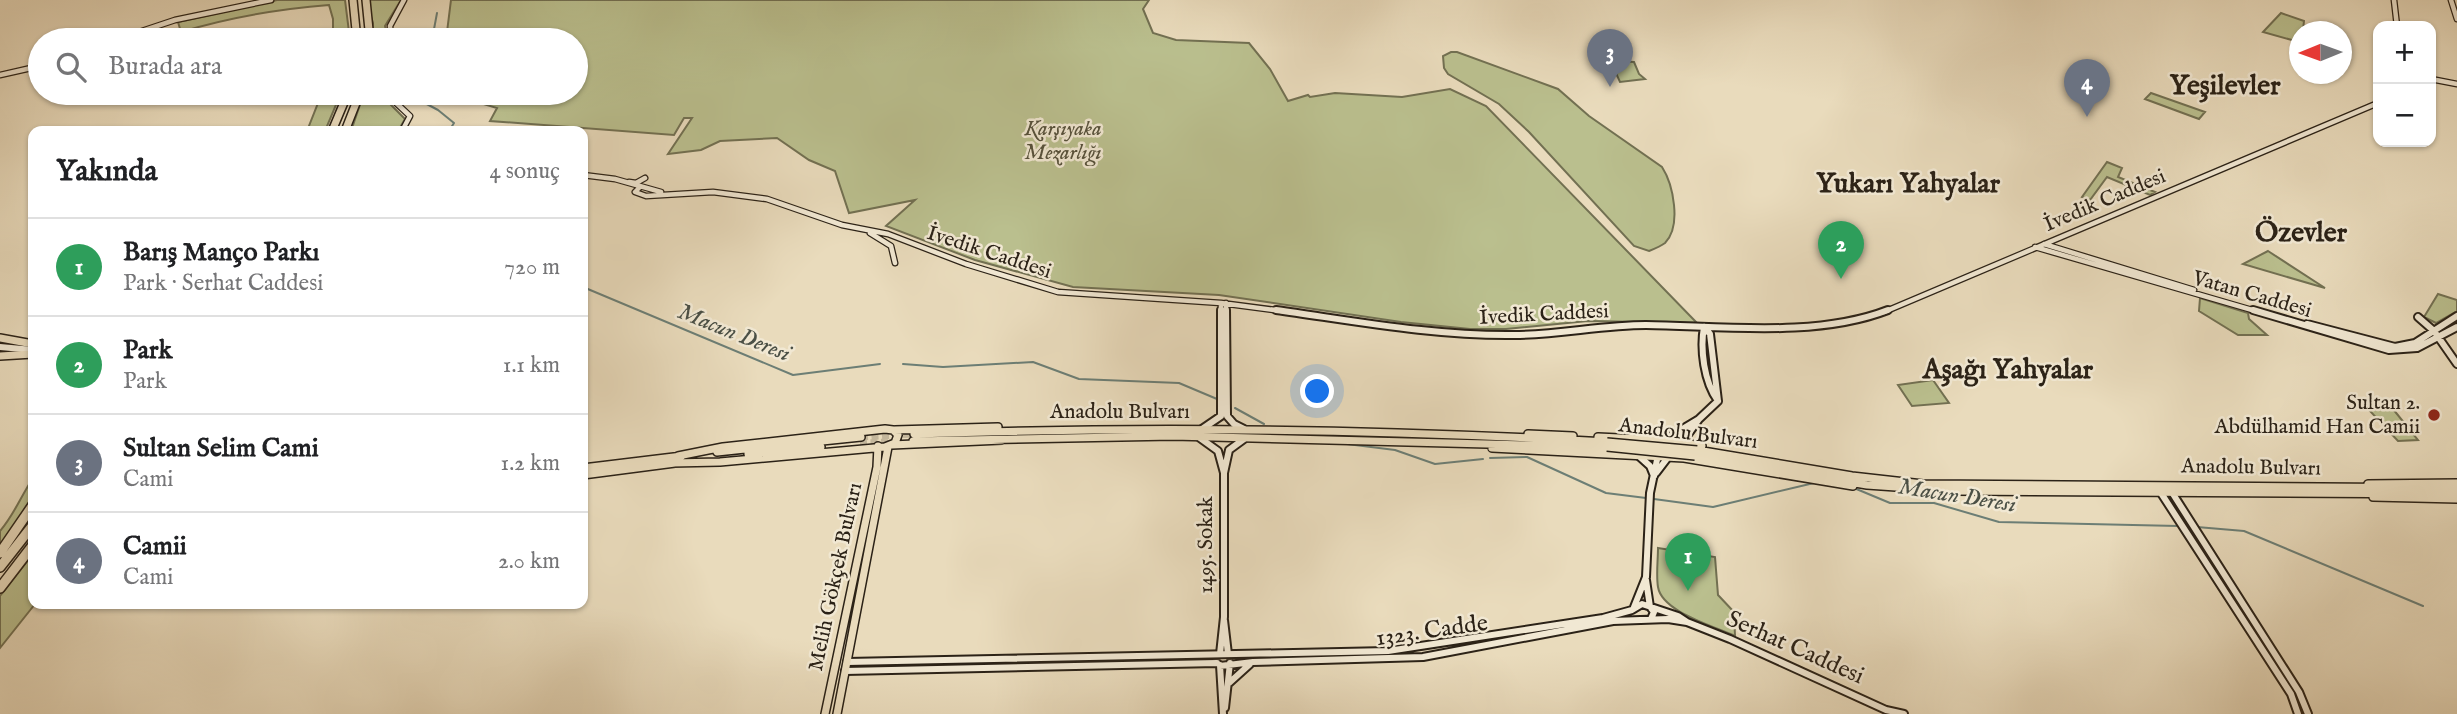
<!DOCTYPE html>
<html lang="tr">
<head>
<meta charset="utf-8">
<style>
  body { margin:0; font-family:"IM FELL English",serif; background:#f2f2f2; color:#202124 }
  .controls { position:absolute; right:21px; top:21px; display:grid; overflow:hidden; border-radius:14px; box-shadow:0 2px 5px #0004 }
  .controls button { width:63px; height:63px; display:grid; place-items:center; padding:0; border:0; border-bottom:2px solid #e0e0e0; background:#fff; color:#202124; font:35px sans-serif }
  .compass { position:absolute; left:2289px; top:21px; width:63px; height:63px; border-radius:50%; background:#fff; box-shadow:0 2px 5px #0004; rotate:269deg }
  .you { position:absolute; left:1318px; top:392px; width:24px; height:24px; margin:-18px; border:5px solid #fff; border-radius:50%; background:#1a73e8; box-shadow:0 0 0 10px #1a73e833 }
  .badge { display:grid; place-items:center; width:46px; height:46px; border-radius:50%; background:#ea580c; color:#fff; font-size:23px; font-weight:700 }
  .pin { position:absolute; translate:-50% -58px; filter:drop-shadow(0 2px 4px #0008) }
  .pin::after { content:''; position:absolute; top:37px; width:24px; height:21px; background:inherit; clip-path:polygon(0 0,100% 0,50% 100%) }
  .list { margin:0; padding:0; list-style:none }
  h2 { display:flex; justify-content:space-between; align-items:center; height:91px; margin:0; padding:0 28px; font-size:30px }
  h2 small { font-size:23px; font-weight:400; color:#757577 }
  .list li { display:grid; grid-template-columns:46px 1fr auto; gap:21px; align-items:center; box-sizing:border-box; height:98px; padding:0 28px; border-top:2px solid #e0e0e0 }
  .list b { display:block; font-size:26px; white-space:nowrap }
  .list p { margin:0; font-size:23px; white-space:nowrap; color:#757577 }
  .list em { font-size:23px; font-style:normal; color:#757577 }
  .icon { flex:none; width:38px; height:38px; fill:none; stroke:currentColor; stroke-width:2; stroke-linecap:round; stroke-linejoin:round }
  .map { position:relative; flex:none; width:2457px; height:714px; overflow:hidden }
  .search { position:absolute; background:#fff; box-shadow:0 2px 5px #0004; left:28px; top:28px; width:560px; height:77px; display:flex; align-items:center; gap:18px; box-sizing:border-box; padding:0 24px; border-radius:38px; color:#757577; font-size:26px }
  .panel { position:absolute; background:#fff; box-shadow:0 2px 5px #0004; left:28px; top:126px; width:560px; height:483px; border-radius:14px }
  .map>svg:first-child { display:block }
  .green { fill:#babf8e; stroke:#727052; stroke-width:2 }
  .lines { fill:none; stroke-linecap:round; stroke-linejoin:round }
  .stream { stroke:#6c7e75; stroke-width:2 }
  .primary-tunnel { stroke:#c3b69b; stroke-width:7; stroke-dasharray:7 3.5; stroke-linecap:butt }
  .secondary-far1-casing { stroke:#2b2217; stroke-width:7 }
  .secondary-casing { stroke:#2b2217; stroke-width:10 }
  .primary-casing { stroke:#2b2217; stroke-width:10 }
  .motorway-far1-casing { stroke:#2b2217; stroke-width:10 }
  .motorway-casing { stroke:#2b2217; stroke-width:12 }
  .secondary-far1 { stroke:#f1e8d3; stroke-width:4.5 }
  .secondary { stroke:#f1e8d3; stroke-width:6 }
  .primary { stroke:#e9dbbc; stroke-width:7 }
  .motorway-far1 { stroke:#e9dbbc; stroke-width:7 }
  .motorway { stroke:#e9dbbc; stroke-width:9 }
  .primary-bridge-casing { stroke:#2b2217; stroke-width:10; stroke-linecap:butt }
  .primary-bridge { stroke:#e9dbbc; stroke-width:7 }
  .poi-dot { fill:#8f2418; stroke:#f1e8d3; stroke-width:2.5 }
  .labels { text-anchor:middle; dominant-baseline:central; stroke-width:5; stroke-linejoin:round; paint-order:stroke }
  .park-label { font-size:21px; font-style:italic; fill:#56513b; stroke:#f1e8d3 }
  .street-label { font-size:21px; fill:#2b2217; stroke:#f1e8d3 }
  .poi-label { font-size:21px; fill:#2b2217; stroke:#f1e8d3; text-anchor:end }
  .water-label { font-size:23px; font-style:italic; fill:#4b5046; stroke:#f1e8d3 }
  .near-street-label { font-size:24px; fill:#2b2217; stroke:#f1e8d3 }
  .district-label { font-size:28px; font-weight:bold; fill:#2b2217; stroke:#f1e8d3 }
</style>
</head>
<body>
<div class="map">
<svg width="2457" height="714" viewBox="0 0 2457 714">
  <rect width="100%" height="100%" fill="#e9dbbc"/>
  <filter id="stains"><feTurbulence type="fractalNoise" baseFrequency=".00286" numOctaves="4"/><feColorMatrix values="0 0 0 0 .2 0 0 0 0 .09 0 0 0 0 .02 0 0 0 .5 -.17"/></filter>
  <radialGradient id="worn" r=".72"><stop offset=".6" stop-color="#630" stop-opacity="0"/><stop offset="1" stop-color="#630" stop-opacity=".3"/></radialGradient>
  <path class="green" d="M 277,0 L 345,0 L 350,40 L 333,40 L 333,19 L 329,5 C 278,9 231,17 181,32 L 178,22 Z
    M 366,0 L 401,0 L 385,26 L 388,40 L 372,40 L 373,23 Z
    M 451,0 L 1149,0 L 1143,9 L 1153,33 L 1176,40 L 1249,43 L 1270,69 L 1288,101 L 1308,95 L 1310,97 L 1335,93 L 1402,97 L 1450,89 L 1486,106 L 1697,323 L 1588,321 L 1506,329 L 1470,329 L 1401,322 L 1219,295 L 1073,287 L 975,260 L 886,226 L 915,200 L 849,213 L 835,171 L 809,160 L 777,138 L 720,141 L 701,150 L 668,154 L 692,118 L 684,118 L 674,135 L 490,121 L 497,108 L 447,93 L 576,93 L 576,40 L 446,40 Z
    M 2281,13 L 2304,21 L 2303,30 L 2306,31 L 2300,32 L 2299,42 L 2263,32 Z
    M 1451,52 L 1457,52 L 1558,89 L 1589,116 L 1662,167 C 1673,184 1682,226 1665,243 C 1661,246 1654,249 1649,251 L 1634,246 L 1529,132 L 1499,104 L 1448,74 L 1444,68 L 1443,56 Z
    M 1615,61 L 1634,62 L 1639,74 L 1645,79 L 1620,82 L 1615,71 Z
    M 322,93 L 341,93 L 325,131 L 307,131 Z
    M 364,93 L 388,93 L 387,101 L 405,119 L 398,131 L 351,131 Z
    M 2151,93 L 2205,112 L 2199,119 L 2145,99 Z
    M 2107,162 L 2122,168 L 2118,177 L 2155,192 L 2150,195 L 2107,177 L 2090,200 L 2082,197 Z
    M 2268,251 L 2325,288 L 2243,264 Z
    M 2438,294 L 2457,300 L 2457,311 L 2436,323 L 2424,317 Z
    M 2200,298 L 2248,313 L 2249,319 L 2267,335 L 2238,335 L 2199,311 Z
    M 1933,380 L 1949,403 L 1912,406 L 1898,385 Z
    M 2393,409 L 2418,440 L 2398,441 L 2369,410 Z
    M 33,478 L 33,500 L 0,550 L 0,531 C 14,515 21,496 33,478 Z
    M 1658,548 L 1715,557 L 1718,595 L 1734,612 L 1735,636 C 1714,626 1662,612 1658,587 C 1656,575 1658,560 1658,548 Z
    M 33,554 L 35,604 L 0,648 L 0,596 Z"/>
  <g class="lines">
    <path class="stream" d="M 432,40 L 437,13
      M 406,93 L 438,110 L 454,123 L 449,131
      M 583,287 L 793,375 L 880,364
      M 903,364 L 943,367 L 1033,362 L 1079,379 L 1179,383 L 1217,399
      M 1235,408 L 1264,424
      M 1347,444 L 1395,450 L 1435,464 L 1483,459
      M 1490,458 L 1527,457 L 1606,493 L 1646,498
      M 1854,488 L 1890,503 L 1934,503 L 1999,522 L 2178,526
      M 1654,499 L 1713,507 L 1814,483
      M 2197,527 L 2244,531 L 2423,606"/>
    <path class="primary-tunnel" d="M 861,437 L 914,434
      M 860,443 L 893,442"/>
    <g class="secondary-far1-casing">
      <path id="secondary-far1" d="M 2394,0 L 2397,26
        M 2451,0 L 2457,19
        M 115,40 L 175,20 L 271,0
        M 391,40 L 390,26 L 404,0
        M 0,75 L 40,66
        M 2431,79 L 2457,84
        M 391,93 L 393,100 L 410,116 L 402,131
        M 583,175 L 615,179 L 661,192
        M 629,182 L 636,183 L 645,178
        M 639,188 L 635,192 L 646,196 L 713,192 L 767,199 L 842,225 L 888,234 L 966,264 L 1058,292 L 1221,303 L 1290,312
        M 870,233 L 891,246 L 895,263
        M 2044,244 L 2194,290
        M 2035,247 L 2259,312
        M 1221,303 L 1221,312
        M 1226,303 L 1226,312
        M 1884,312 L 2378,103"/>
    </g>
    <g class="secondary-casing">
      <path id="secondary" d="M 1226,310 L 1227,416 L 1234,424 L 1244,429
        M 1276,310 C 1355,321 1434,336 1514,335 C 1558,335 1602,325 1646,325 C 1722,326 1816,338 1888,310
        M 2253,310 L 2389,350 L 2417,348 L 2457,327
        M 2418,317 L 2434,331 L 2457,364
        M 2307,324 L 2395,347 L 2415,343 L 2457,316
        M 1704,327 C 1700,349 1704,382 1718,401
        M 1704,327 L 1710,334 L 1718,401
        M 0,347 L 33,350
        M 1202,429 L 1221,416 L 1221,310
        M 1200,438 L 1218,451 L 1224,473
        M 1664,440 L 1699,419
        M 1681,444 L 1699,419 L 1718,401
        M 1640,457 L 1650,466 L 1654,476
        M 1656,473 L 1669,456
        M 2161,493 L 2291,694 L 2298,714
        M 2173,494 L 2299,692 L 2308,714
        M 1646,580 L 1650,607 L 1654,612 L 1651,619
        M 1634,607 L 1646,577 L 1650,493 L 1658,455
        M 1224,620 L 1228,654
        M 1220,654 L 1224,617 L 1224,473 L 1229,450 L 1244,439
        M 847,662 L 1388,651 L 1603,618 L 1632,610 L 1642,604 L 1678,616 L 1687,622
        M 1220,665 L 1223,714
        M 1220,666 L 1253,662 L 1423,657 L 1613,621 L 1668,619 L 1687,622 L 1730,639 L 1886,710 L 1904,714
        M 845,671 L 1217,663
        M 1229,683 L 1250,664
        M 1225,708 L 1230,663"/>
    </g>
    <g class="primary-casing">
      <path id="primary" d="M 0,338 L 33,344
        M 0,356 L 33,354
        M 895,430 L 998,427
        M 914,434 C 1145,426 1376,429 1607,442
        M 1528,434 L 1573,436
        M 1598,437 L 1663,440 L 1702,446
        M 913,441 L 1173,436 L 1607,447
        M 892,445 L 1002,440
        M 1492,448 L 1684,458 L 1853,486
        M 1697,450 L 1852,476 L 1923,484 L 2457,488
        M 717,452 L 861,437
        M 748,454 L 821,447
        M 1695,456 L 1867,485 L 1953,491 L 2457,494
        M 672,463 L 720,462 L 885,447 L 895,443 L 898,435 L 893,430 L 885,429 L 723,447 L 678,456
        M 583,468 L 682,456
        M 583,475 L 675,463
        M 2368,484 L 2457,483
        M 2373,497 L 2457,499
        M 825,714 L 877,467 L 878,446
        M 837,714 L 888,447"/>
    </g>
    <g class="motorway-far1-casing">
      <path id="motorway-far1" d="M 353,0 L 357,40
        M 366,0 L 370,40
        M 332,131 L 348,93
        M 345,131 L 360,93"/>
    </g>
    <g class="motorway-casing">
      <path id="motorway" d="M 0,553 L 33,505
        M 0,567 L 33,525
        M 0,588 L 33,545"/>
    </g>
    <use href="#secondary-far1" class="secondary-far1"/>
    <use href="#secondary" class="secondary"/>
    <use href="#primary" class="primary"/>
    <use href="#motorway-far1" class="motorway-far1"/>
    <use href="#motorway" class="motorway"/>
    <g class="primary-bridge-casing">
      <path id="primary-bridge" d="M 1607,442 L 1697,450
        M 1607,447 L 1695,456"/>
    </g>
    <use href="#primary-bridge" class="primary-bridge"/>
  </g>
  <circle class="poi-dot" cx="2434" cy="415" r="7"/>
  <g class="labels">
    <g class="park-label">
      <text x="1063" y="129">Karşıyaka<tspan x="1063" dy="24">Mezarlığı</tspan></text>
    </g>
    <g class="street-label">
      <text transform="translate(2105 201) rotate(-23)">İvedik Caddesi</text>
      <text transform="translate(989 253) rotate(18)">İvedik Caddesi</text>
      <text transform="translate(2252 295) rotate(16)">Vatan Caddesi</text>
      <text transform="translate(1544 315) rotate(-3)">İvedik Caddesi</text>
      <text x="1120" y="412">Anadolu Bulvarı</text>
      <text transform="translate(1688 434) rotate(7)">Anadolu Bulvarı</text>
      <text transform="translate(2251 468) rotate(1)">Anadolu Bulvarı</text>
      <text transform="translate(1206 545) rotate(-90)">1495. Sokak</text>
      <text transform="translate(836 577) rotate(-78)">Melih Gökçek Bulvarı</text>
    </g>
    <g class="poi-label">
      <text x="2420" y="403">Sultan 2.<tspan x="2420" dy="24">Abdülhamid Han Camii</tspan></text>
    </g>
    <g class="water-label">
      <text transform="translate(734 333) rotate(22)">Macun Deresi</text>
      <text transform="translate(1957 496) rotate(9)">Macun Deresi</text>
    </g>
    <g class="near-street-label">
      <text transform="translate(1432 631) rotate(-8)">1323. Cadde</text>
      <text transform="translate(1795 648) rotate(24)">Serhat Caddesi</text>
    </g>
    <g class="district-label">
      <text x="2225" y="86">Yeşilevler</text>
      <text x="1908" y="184">Yukarı Yahyalar</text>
      <text x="2301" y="233">Özevler</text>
      <text x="2008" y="370">Aşağı Yahyalar</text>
    </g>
  </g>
  <rect width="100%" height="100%" filter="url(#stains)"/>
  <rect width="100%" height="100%" fill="url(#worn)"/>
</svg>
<div class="controls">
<button>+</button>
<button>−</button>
</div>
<svg class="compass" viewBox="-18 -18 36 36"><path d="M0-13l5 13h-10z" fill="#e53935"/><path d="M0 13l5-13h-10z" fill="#757577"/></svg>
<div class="you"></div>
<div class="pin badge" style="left:1688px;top:591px;background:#2e9e5b">1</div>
<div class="pin badge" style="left:1841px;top:279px;background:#2e9e5b">2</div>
<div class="pin badge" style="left:1610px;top:87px;background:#6b7280">3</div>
<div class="pin badge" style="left:2087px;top:117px;background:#6b7280">4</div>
<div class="search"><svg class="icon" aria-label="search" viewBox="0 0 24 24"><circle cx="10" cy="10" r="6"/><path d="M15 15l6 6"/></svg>Burada ara</div>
<section class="panel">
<h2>Yakında<small>4 sonuç</small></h2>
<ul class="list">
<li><span class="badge" style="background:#2e9e5b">1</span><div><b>Barış Manço Parkı</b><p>Park · Serhat Caddesi</p></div><em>720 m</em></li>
<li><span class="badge" style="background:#2e9e5b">2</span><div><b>Park</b><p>Park</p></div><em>1.1 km</em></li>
<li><span class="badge" style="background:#6b7280">3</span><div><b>Sultan Selim Cami</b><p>Cami</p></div><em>1.2 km</em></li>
<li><span class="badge" style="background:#6b7280">4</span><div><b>Camii</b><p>Cami</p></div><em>2.0 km</em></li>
</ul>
</section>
</div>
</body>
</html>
